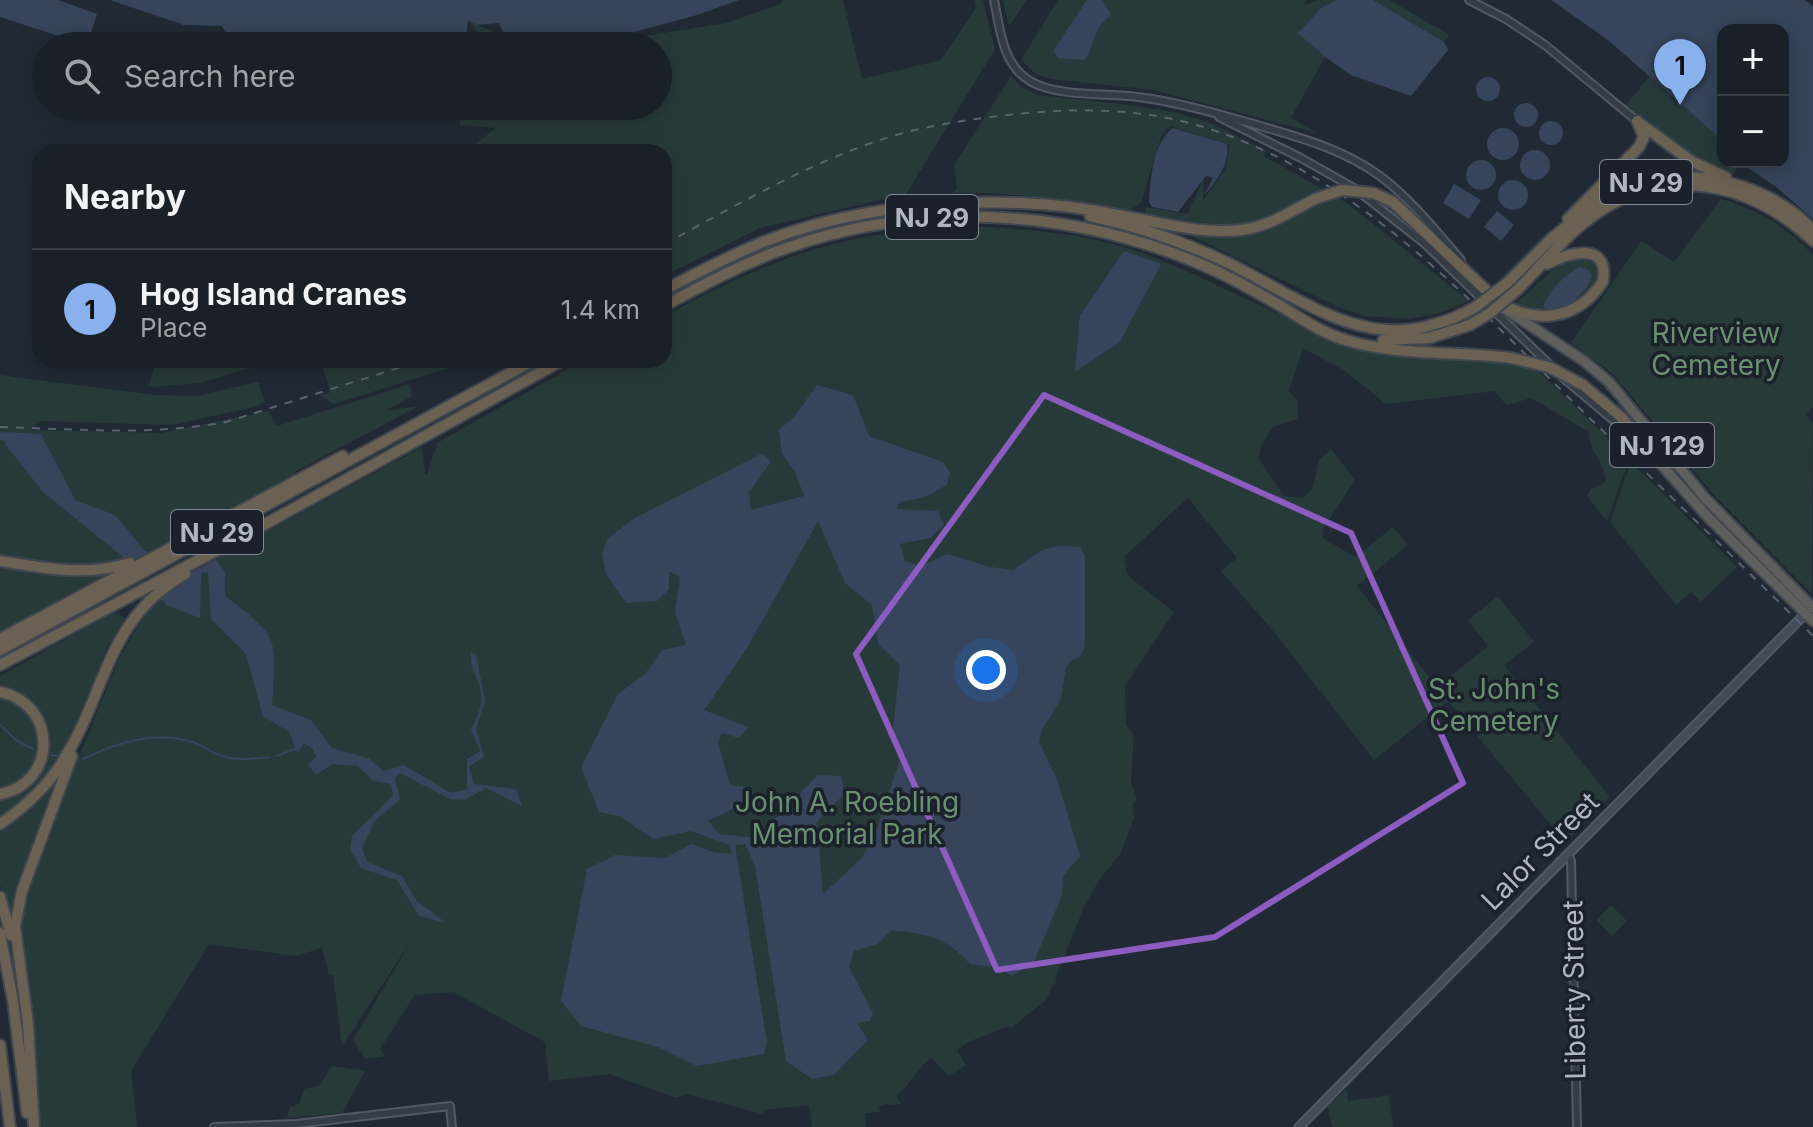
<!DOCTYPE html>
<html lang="en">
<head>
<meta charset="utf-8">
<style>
  body { margin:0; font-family:Inter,sans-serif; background:#22282f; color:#f1f3f6 }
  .controls { position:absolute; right:24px; top:24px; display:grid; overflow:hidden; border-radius:16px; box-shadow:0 4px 20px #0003 }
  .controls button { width:72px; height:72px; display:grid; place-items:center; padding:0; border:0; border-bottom:2px solid #373e44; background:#192027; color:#f1f3f6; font:40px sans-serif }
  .you { position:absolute; left:986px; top:670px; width:28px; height:28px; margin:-20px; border:6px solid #fff; border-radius:50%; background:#1a73e8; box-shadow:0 0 0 12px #1a73e833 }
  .badge { display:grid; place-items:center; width:52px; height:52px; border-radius:50%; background:#88b1ee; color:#111; font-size:26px; font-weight:700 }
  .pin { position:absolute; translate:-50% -66px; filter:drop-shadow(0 2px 4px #0008) }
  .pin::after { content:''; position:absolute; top:42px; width:28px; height:24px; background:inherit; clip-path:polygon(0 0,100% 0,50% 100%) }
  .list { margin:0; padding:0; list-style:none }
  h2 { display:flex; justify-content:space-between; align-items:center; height:104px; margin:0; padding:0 32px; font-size:34px }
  h2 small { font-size:26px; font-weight:400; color:#9fa3a7 }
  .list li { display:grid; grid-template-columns:52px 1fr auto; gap:24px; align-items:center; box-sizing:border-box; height:120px; padding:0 32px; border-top:2px solid #373e44 }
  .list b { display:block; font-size:30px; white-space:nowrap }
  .list p { margin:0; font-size:26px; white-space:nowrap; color:#9fa3a7 }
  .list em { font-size:26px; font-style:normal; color:#9fa3a7 }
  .icon { flex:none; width:44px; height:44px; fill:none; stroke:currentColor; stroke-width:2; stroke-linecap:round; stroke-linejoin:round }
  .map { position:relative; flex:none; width:1813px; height:1127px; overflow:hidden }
  .search { position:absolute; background:#192027; box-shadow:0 4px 20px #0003; left:32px; top:32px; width:640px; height:88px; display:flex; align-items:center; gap:20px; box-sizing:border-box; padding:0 28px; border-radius:44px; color:#9fa3a7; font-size:30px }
  .panel { position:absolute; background:#192027; box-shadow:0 4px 20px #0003; left:32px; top:144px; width:640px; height:224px; border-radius:24px }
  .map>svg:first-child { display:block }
  .green { fill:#273a3a; fill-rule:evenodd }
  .water { fill:#36455b; fill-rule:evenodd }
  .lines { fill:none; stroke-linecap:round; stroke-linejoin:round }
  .stream { stroke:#36455b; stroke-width:2 }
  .river { stroke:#36455b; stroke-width:8 }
  .tertiary-casing { stroke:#525963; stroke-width:10 }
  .secondary-casing { stroke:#525963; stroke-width:11 }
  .trunk-casing { stroke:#3f4650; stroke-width:13 }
  .motorway-casing { stroke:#3f4650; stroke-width:14 }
  .tertiary { stroke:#343c45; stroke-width:6 }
  .secondary { stroke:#434b58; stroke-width:7 }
  .trunk { stroke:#5e5e5c; stroke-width:9 }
  .motorway { stroke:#6b6152; stroke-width:10 }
  .rail { stroke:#59626e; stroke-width:2; stroke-dasharray:8 8; stroke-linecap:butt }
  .motorway-bridge-casing { stroke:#3f4650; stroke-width:14; stroke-linecap:butt }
  .motorway-bridge { stroke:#6b6152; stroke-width:10 }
  .marked { fill:none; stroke:#8d5cc0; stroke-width:6; stroke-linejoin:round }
  .labels { text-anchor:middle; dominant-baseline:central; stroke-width:7; stroke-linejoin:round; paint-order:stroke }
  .shield { fill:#1a212a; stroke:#828994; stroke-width:2 }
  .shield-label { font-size:26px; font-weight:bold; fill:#afb6c2 }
  .park-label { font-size:28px; fill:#699071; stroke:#1a212a }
  .street-label { font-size:28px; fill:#afb6c2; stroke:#1a212a }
</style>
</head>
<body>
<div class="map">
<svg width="1813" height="1127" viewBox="0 0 1813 1127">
  <rect width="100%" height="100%" fill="#212a34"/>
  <path class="green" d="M 784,0 L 843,0 L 862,79 L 941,60 L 976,8 L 975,0 L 983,0 L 995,49 L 906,194 L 760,228 L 664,276 L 664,152 L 465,152 L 496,128 L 459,125 L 463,106 L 658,106 L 658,46 L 574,46 L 592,46 L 601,30 L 625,39 L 727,23 L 780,4 Z
    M 1003,0 L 1027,0 L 1009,26 Z
    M 1058,0 L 1306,0 L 1304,5 L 1318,0 L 1337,0 L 1322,7 L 1299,32 L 1325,57 L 1291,118 L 1317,133 L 1154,90 L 1051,79 L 1036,74 L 1021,60 Z
    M 1373,0 L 1390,0 L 1449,35 L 1444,42 Z
    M 467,19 L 507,40 L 512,46 L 488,46 Z
    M 1011,76 L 1021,87 L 1039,95 L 1137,106 L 1178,113 L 1210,123 L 1266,150 L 1264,156 L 1347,203 L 1469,301 L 1440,313 L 1410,319 L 1365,316 L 1336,306 L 1194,237 L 1195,234 L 1229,226 L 1146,215 L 1145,207 L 1187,214 L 1204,179 L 1203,201 L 1225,170 L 1230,145 L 1170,126 L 1162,134 L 1141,203 L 1125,213 C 1067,201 1013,191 953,193 L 957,188 L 954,165 Z
    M 1650,76 L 1714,133 L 1723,146 L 1723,162 L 1739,163 L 1734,174 L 1703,163 L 1624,107 Z
    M 1721,199 C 1759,210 1786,227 1813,255 L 1813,407 L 1806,415 L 1813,423 L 1812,594 L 1714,495 L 1613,374 L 1571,343 L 1641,241 L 1674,262 Z
    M 955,226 C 1018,228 1082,232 1142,253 C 1230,283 1335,360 1429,346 L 1435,354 L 1533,366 L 1629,459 L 1607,521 L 1587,496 L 1591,489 L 1606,482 C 1604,459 1589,453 1589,432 L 1531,398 L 1506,405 L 1495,391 L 1386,404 L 1345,371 L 1303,348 L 1289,391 L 1298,402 L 1297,419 L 1273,427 L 1261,446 L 1259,459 L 1284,496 L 1302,498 L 1313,488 L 1319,460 L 1331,449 L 1355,480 L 1322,530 L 1323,538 L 1355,557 L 1393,527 L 1408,545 L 1357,586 L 1437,687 L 1488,646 L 1468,620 L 1498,596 L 1534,642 L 1504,665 L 1610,797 L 1566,843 L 1448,701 L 1374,760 L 1274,632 L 1221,571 L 1237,558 L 1188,498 L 1124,557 L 1128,576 L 1174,612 L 1125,686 L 1126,725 L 1134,735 L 1131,783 L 1137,798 L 1133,804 L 1134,818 L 1121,853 L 1099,880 L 1084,907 L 1055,979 L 1057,983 L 1052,986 L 1047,999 L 1011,1028 L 1009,1026 L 968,1042 L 957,1050 L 966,1065 L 949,1076 L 932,1058 C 919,1065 911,1085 896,1096 L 901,1104 L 890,1105 L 887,1103 L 879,1107 L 880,1112 L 865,1113 L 866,1127 L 812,1127 L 809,1105 L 763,1110 L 763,1114 L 686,1094 L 676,1098 L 610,1074 L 549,1081 L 545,1042 L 453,992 L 415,995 L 380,1049 L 385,1056 L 365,1059 L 353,1040 L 413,938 L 342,1046 L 333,974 L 329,976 L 322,948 L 295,956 L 209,944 L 131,1071 L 137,1127 L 40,1127 L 25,967 L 14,921 L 0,885 L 0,829 L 32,807 L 64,773 L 63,796 L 118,661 L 137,628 L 157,600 L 161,597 L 164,603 L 201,573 L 219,563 L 216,559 L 422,447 L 425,473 L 427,475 L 437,443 L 584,360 L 664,360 L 664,316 C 718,287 774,259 834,244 C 873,234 915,230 955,226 ZM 763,453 L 771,462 L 749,493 L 676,613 L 680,577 L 668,572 Z
    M 1573,257 C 1589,258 1596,259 1602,275 L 1578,305 L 1556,313 L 1583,292 L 1572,271 L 1543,303 L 1543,307 L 1549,310 L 1548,314 L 1512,307 L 1557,266 Z
    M 157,360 L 277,360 L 200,383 L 148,387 Z
    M 474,360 L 334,404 L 320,396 L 331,392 L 320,361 L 322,360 Z
    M 0,375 L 154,395 L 196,396 L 258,382 L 265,402 L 255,407 L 172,425 L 41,421 L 31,430 L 162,433 L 268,411 L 277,426 L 410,384 L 412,396 L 385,411 L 419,406 L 294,472 L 295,478 L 156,554 L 115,548 L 128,559 L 121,561 L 107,577 L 0,632 ZM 7,432 L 41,434 L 15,454 L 9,446 Z
    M 1631,462 L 1737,567 L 1701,602 L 1691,592 L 1676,605 L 1610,522 Z
    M 114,612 L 125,618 L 107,647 L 91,688 L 56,765 L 39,788 L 0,819 L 0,799 C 63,779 64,703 0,687 L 0,676 Z
    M 0,697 C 31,702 44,730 36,759 C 34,765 32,771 28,776 C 20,784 11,786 0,789 Z
    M 1611,905 L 1627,921 L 1612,936 L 1596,920 Z
    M 332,1066 L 365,1071 L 342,1113 L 287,1118 L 290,1107 L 299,1104 L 304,1089 L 319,1086 Z
    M 1346,1089 L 1348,1101 L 1389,1095 L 1393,1127 L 1332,1127 L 1328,1106 Z"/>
  <path class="water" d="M 0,0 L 58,0 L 97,14 L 87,45 L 0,17 Z
    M 110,0 L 739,0 L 697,15 L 582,46 L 520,46 L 507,40 L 499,23 L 476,25 L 468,20 L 465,46 L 411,46 L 408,42 L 406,46 L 375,46 L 353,35 L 323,33 L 290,44 L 228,37 L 222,26 L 184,25 Z
    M 1087,0 L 1102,0 L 1111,14 L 1098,28 L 1089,53 L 1084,60 L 1058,58 L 1053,51 Z
    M 1337,0 L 1373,0 L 1444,42 L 1448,50 L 1411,96 L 1351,75 L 1325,57 L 1298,33 L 1322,7 Z
    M 1551,0 L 1804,0 L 1813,6 L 1813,219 L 1775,186 L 1739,162 L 1783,162 L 1783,30 L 1723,30 L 1723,146 L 1714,133 L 1608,40 Z
    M1476 89a12 12 0 1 1 24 0a12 12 0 1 1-24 0Z
    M1514 115a12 12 0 1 1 24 0a12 12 0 1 1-24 0Z
    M1539 133a12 12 0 1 1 24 0a12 12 0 1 1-24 0Z
    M1487 144a16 16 0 1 1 32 0a16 16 0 1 1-32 0Z
    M 1173,128 L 1227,144 C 1230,163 1217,182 1204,195 L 1213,178 L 1206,176 L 1178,212 L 1152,207 L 1149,202 C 1151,179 1152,143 1173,128 Z
    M1520 165a15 15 0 1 1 30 0a15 15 0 1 1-30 0Z
    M1466 175a15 15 0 1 1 30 0a15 15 0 1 1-30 0Z
    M1498 195a15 15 0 1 1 30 0a15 15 0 1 1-30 0Z
    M 1454,184 L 1481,200 L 1469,219 L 1443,203 Z
    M 1497,211 L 1514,225 L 1501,241 L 1484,227 Z
    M 1124,251 L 1161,264 L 1120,342 L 1075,372 L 1080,316 Z
    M 1579,267 L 1587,269 L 1592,274 C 1589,293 1562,315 1543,307 C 1547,292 1565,275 1579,267 Z
    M 817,385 L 853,395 L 869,436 L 943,462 L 950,472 L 947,485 L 925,497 L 900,502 L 896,509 L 938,511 L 944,525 L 930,538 L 900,544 L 905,561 L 921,566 L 948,554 L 990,567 L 1014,570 C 1038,551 1047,543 1080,547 L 1085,556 L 1085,638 L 1084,649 L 1079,658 L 1073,659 L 1066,667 L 1061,699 L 1042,730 L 1039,742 L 1057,779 L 1080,856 L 1063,876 L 1062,895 L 1033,964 L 1011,976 L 1000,968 L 970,964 C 945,936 926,934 891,930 L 878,944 L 854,951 L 849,967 L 873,1013 L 870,1021 L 857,1023 L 868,1040 L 834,1075 L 812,1079 L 786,1061 L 755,866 L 745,844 L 735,845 L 767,1043 L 764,1054 L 697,1066 L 658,1047 L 581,1026 L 561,1001 L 587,869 L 615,855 L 665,858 L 692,844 L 713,852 L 731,854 L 730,845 L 691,831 L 653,839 L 619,816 L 599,812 L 581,767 L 618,694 L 645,674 L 662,650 L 686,645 L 675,612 L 680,577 L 669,572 L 669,589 L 657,601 L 626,603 L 606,574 L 602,553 L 608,538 L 635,518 L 763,453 L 771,462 L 749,493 L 751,510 L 804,496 L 795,472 L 782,453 L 779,430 L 795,416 ZM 818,521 L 845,583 L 872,605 L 878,644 L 900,665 L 893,729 L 901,757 L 874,837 L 861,859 L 823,894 L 817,822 L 845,793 L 841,776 L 818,775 L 756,838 L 719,834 L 708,821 L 750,800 L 745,787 L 730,785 L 718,742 L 722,733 L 739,738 L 749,727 L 704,710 L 747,648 Z
    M 7,432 L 41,434 L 75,500 L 115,515 L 145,551 L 156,554 L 134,566 L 43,492 L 5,444 Z
    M 216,559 L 225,572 L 225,596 C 281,638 276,637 272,705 L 311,720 L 332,748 L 370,759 L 383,771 L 404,765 L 451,793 L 467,789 L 467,759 L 480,751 L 471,730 C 478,716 485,700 479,685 C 475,670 470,671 471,653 L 476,654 L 485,701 L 476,728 L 484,757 L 469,766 L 474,784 L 516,789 L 522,806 L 486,788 L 465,800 L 450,799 L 400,773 L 395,778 L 400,799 L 375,821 L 362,848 L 367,862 L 402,876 L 417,901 L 446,923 L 419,916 L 397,880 L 361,868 L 350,849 L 352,836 L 393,795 L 391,784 L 373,781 L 358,766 L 332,764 L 316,775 L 308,764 L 316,757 L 313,749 L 304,743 L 298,753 L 289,732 L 263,716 L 246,654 L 211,619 L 208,572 L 201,573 L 200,618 L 166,605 L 156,592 Z"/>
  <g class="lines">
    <path class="stream" d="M 0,725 L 16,740 L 33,749
      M 51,755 L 58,756
      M 277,756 L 297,748
      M 83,759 C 118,742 154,731 192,742 C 200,744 207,750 214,753 C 233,762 251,759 270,757"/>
    <path class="river" d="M 0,436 L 16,439"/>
    <g class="tertiary-casing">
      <path id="tertiary" d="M 994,0 C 1000,29 1002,64 1030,81 C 1056,97 1108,93 1138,97 C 1178,102 1218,114 1257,125 C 1301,138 1343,149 1380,176 C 1411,199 1436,231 1461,260
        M 1469,0 L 1506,19 L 1545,45 L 1637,121
        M 1219,117 L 1301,158 L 1354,188
        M 1363,195 L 1424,243 L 1550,365
        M 1563,378 L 1631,435
        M 1568,854 L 1571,861 L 1577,1127
        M 214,1127 L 296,1124 L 450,1106 L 452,1127"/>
    </g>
    <g class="secondary-casing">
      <path id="secondary" d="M 1299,1127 L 1809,610"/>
    </g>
    <g class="trunk-casing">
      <path id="trunk" d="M 1502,307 L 1584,361 L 1609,382 L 1705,498 L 1813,608
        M 1658,461 L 1706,515 L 1813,621"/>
    </g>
    <g class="motorway-casing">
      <path id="motorway" d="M 1638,122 L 1691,161 L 1726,177
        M 1373,193 L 1393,202 L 1489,293
        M 1090,216 C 1137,226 1181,241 1224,261 C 1278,286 1339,333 1400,330 C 1419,330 1436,324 1454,318
        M 1568,219 L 1639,147 L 1644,137 L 1637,121
        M 1549,241 C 1565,228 1580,213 1597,202 C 1664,159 1759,174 1813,230
        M 1506,284 L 1553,237
        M 664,290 C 697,273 729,256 763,242 C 845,210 932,200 1020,203 C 1056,204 1092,209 1128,217 C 1167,224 1209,236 1248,229 C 1273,224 1293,210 1315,199
        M 1516,291 C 1539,269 1559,242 1585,222 C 1658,163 1748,179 1813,241
        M 1497,301 C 1534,325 1578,321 1603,281 C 1609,240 1568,253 1547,264
        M 664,306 C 703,285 742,264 784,249 C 917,201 1063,208 1193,261 C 1223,273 1251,289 1279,305 C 1302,319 1323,334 1349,341 C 1400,356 1458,351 1511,358
        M 1383,340 L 1429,338 L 1470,325
        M 1583,385 L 1621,417 L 1658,461
        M 0,561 C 45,568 85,577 130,563
        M 0,639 L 343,456
        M 0,650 L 534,360
        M 0,665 L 229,544 L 563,360
        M 0,692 C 58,704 58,783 0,794
        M 0,824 C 25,807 49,785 64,759 C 108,689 105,621 185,574
        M 0,897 L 11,935
        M 0,933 L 13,1001 L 27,1113
        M 0,1045 L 10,1127
        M 34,1127 L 28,1024 L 15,926 L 22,891 L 72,756"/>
    </g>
    <use href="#tertiary" class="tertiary"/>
    <use href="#secondary" class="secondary"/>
    <use href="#trunk" class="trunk"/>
    <use href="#motorway" class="motorway"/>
    <path class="rail" d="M 664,244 C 742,203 821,155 907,132 C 943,123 979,118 1016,114 C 1077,108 1140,108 1200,126 C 1348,170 1461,290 1567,396 C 1649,476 1732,555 1813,636
      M 0,427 C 75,429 151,436 226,422 L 424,360"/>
    <g class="motorway-bridge-casing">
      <path id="motorway-bridge" d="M 1315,199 L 1342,190 L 1373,193
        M 1454,318 L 1474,308 L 1506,284
        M 1470,325 L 1490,313 L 1516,291
        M 1511,358 L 1549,367 L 1583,385"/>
    </g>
    <use href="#motorway-bridge" class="motorway-bridge"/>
  </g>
  <path class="marked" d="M 1044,395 L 1351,533 L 1463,783 L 1215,937 L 997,970 L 856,654 Z"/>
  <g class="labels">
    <g class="shield">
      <rect x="1600" y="160" width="92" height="44" rx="6"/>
      <rect x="886" y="195" width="92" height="44" rx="6"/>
      <rect x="1610" y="423" width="104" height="44" rx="6"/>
      <rect x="171" y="510" width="92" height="44" rx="6"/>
    </g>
    <g class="shield-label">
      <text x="1646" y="182">NJ 29</text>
      <text x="932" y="217">NJ 29</text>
      <text x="1662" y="445">NJ 129</text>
      <text x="217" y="532">NJ 29</text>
    </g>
    <g class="park-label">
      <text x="1716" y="333">Riverview<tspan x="1716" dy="32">Cemetery</tspan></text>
      <text x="1494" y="689">St. John's<tspan x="1494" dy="32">Cemetery</tspan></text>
      <text x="847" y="802">John A. Roebling<tspan x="847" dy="32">Memorial Park</tspan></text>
    </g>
    <g class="street-label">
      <text transform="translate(1540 851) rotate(-45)">Lalor Street</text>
      <text transform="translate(1574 990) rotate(-91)">Liberty Street</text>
    </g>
  </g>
</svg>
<div class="controls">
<button>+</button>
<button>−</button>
</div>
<div class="you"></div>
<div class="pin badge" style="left:1680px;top:105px">1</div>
<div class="search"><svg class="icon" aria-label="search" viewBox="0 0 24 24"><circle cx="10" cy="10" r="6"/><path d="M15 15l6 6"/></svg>Search here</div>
<section class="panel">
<h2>Nearby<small></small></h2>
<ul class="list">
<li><span class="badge">1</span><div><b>Hog Island Cranes</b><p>Place</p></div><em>1.4 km</em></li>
</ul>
</section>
</div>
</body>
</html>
